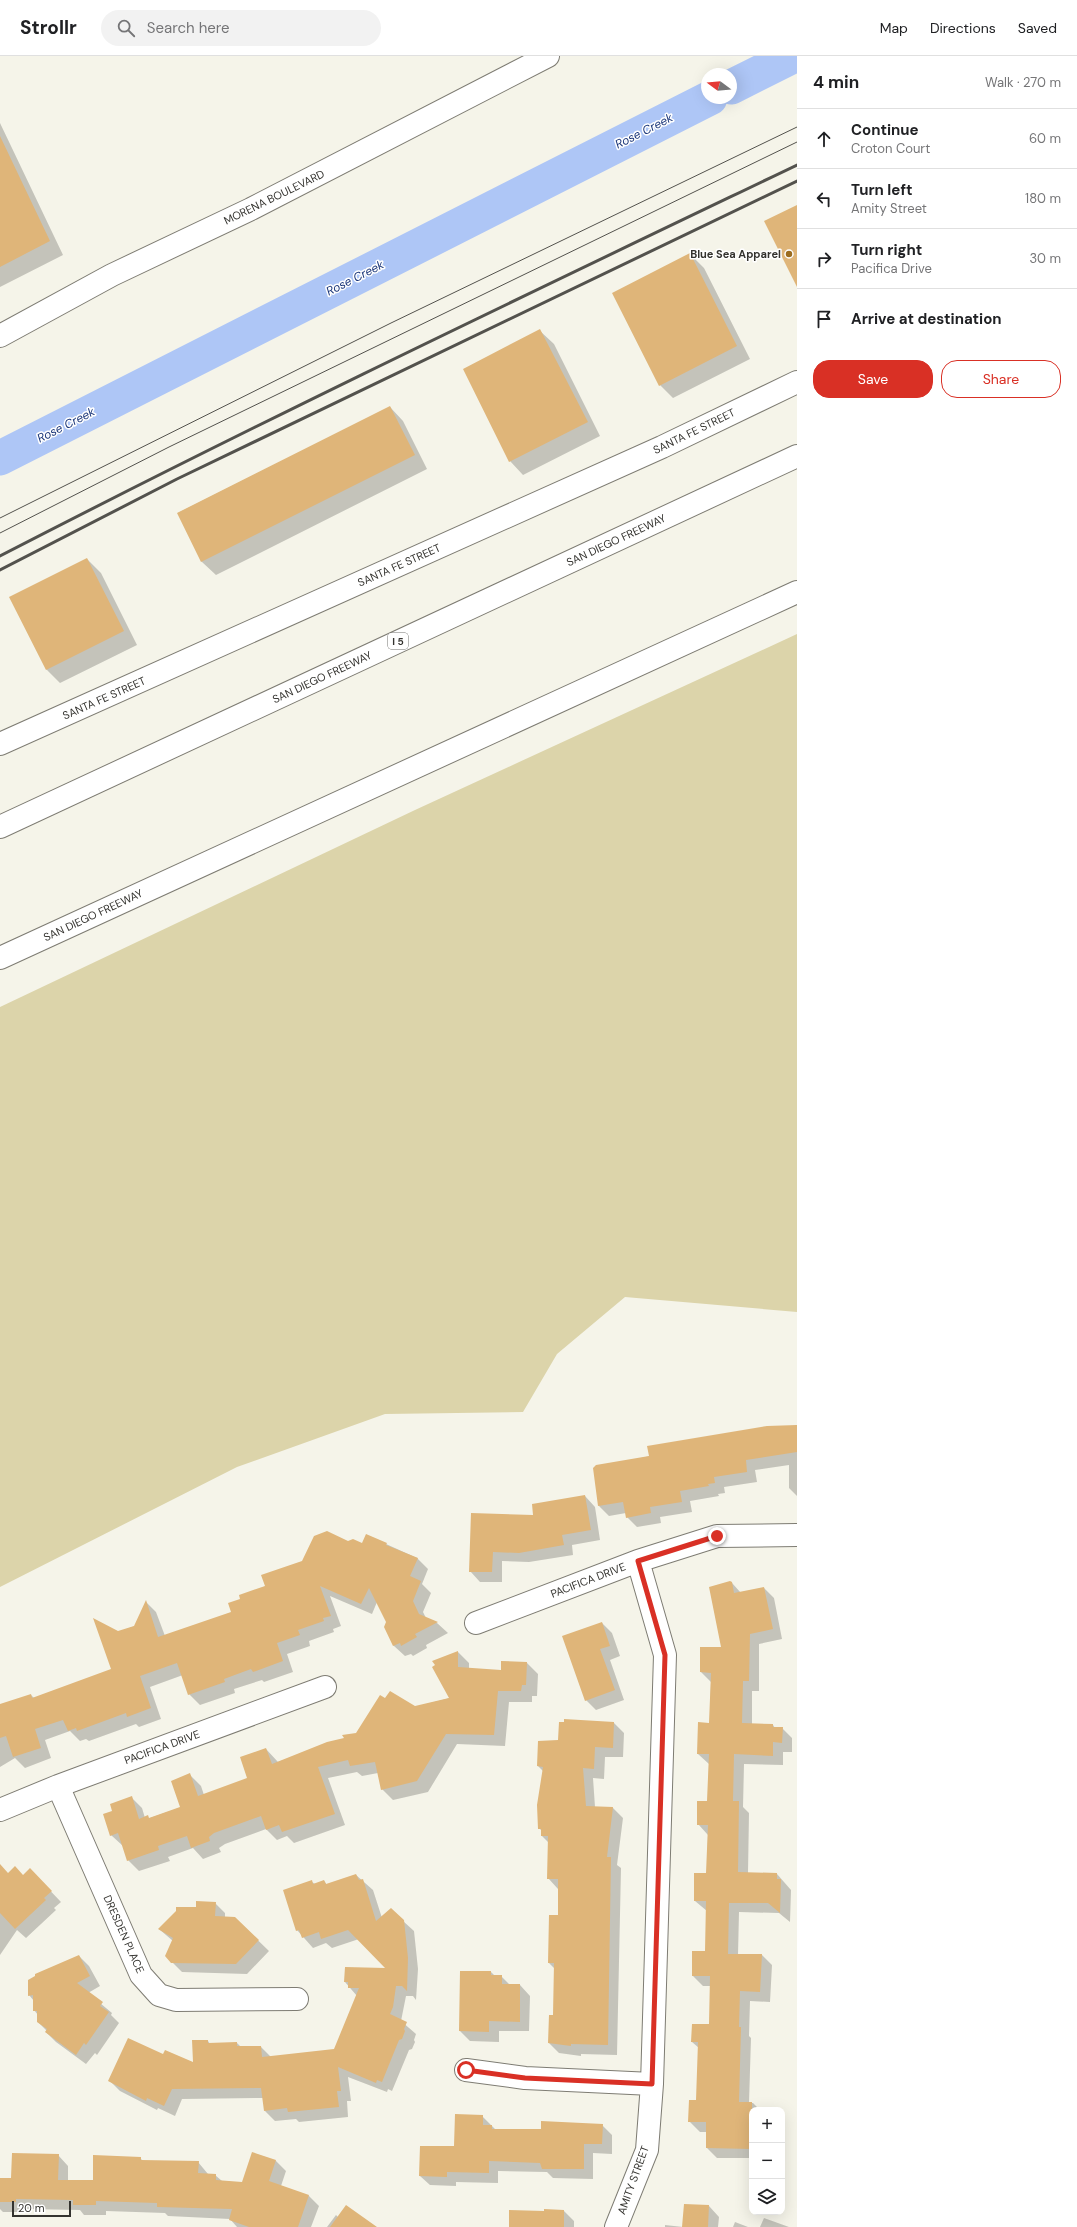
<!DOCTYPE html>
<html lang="en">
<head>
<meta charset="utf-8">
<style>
  body { margin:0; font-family:"DM Sans",sans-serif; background:#f2f2f2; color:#202124 }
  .controls { position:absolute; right:12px; bottom:12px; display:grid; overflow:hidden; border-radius:8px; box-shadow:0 4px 16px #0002 }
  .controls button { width:36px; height:36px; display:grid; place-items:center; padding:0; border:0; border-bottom:1px solid #e0e0e0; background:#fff; color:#202124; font:20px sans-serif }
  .compass { position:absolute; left:701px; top:12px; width:36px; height:36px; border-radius:50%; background:#fff; box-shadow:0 4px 16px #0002; rotate:286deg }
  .scale { position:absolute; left:12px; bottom:10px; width:59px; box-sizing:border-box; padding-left:4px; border:2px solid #34332f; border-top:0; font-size:11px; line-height:14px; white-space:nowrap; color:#34332f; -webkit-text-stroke:3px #fff; paint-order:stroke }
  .stop { position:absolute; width:12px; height:12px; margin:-9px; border:3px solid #d93025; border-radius:50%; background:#fff }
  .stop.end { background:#d93025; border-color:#fff; box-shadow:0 1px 4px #0008 }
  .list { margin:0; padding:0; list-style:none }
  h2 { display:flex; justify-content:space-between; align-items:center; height:52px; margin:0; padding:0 16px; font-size:17px }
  h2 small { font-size:13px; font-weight:400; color:#757577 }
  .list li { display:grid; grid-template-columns:26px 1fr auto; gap:12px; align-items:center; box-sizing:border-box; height:60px; padding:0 16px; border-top:1px solid #e0e0e0 }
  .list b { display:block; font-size:15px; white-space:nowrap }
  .list p { margin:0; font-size:13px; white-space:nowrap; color:#757577 }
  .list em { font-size:13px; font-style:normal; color:#757577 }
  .actions { display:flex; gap:8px; padding:12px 16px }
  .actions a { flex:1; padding:9px 0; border:1px solid #d93025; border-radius:16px; text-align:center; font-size:14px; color:#d93025 }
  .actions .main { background:#d93025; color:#fff }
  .icon { flex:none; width:22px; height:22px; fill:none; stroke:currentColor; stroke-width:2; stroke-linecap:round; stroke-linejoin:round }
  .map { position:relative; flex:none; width:797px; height:2171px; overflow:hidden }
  header { display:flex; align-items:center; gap:24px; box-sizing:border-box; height:56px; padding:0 20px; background:#fff; border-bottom:1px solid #e0e0e0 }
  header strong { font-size:19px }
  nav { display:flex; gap:22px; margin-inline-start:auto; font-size:14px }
  .search { width:280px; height:36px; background:#f2f2f2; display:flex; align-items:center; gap:10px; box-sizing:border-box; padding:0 14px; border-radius:22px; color:#757577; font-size:15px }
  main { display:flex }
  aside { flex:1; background:#fff }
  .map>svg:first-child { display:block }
  .green { fill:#dcd4aa }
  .shadow { fill:#0003 }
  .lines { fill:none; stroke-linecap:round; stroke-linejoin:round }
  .river { stroke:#aec6f6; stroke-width:35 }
  .building { fill:#dfb579 }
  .minor-casing { stroke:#7e7c73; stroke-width:24 }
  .major-casing { stroke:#7e7c73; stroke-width:24 }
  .highway-casing { stroke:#7e7c73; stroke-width:24 }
  .minor { stroke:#fff; stroke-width:22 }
  .major { stroke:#fff; stroke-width:22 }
  .highway { stroke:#fff; stroke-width:22 }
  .tram { stroke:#53524d; stroke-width:1 }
  .rail { stroke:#53524d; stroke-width:3 }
  .route { stroke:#d93025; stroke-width:5 }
  .poi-dot { fill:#9b6b1e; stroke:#fff; stroke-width:1.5 }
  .labels { text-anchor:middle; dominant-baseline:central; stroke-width:3; stroke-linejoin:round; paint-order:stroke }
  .shield { fill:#fff; stroke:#71706d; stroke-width:1 }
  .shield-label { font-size:10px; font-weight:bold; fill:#34332f }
  .street-label { font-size:11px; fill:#34332f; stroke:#fff }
  .poi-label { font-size:11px; font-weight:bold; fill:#34332f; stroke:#fff; text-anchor:end }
  .water-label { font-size:12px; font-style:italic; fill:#183478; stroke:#fff }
</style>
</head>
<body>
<header>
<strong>Strollr</strong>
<div class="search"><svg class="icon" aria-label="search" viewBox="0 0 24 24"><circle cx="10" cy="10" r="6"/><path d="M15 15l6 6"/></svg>Search here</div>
<nav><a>Map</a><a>Directions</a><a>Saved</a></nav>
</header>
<main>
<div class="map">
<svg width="797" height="2171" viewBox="0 0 797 2171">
  <rect width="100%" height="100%" fill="#f5f4e9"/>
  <path class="green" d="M 797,578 L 797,1256 L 625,1241 L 557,1298 L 523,1356 L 385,1358 L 237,1411 L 0,1531 L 0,951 L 415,754 Z"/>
  <path class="shadow" d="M 0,67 L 63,199 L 0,231 Z
    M 690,198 L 704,212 L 750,303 L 673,342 L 660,329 Z
    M 540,275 L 554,288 L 600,380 L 523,419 L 510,405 Z
    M 390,351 L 403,365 L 427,413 L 216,519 L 202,506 L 178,457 Z
    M 87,503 L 101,517 L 137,589 L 60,627 L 47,614 L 11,542 Z
    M 797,1369 L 797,1440 L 789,1432 L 789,1409 L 755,1414 L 757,1426 L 724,1431 L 725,1437 L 718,1438 L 719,1440 L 690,1445 L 692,1456 L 660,1461 L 661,1467 L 637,1471 L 627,1461 L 626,1457 L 609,1460 L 599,1450 L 594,1412 Z
    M 585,1440 L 595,1451 L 600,1484 L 572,1489 L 573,1499 L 529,1506 L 502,1505 L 502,1526 L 480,1526 L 470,1515 L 534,1460 Z
    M 347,1486 L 363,1489 L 386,1488 L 417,1502 L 428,1513 L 422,1528 L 431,1537 L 423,1556 L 426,1562 L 437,1567 L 448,1577 L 426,1589 L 427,1592 L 413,1600 L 411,1598 L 405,1600 L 394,1590 L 385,1571 L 388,1566 L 377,1546 L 372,1558 L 330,1540 L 341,1570 L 333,1573 L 334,1576 L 309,1585 L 310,1590 L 287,1598 L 293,1616 L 264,1626 L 262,1624 L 234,1633 L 235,1637 L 200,1649 L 189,1638 L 183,1619 L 150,1631 L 161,1663 L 139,1671 L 136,1668 L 89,1685 L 86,1683 L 80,1685 L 70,1675 L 45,1684 L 51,1702 L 25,1712 L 15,1702 L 0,1711 L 0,1660 L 31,1639 L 34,1642 L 112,1614 L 118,1576 L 135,1570 L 146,1546 L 156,1556 L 165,1580 L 233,1556 L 241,1544 L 266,1530 L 303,1506 Z
    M 732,1527 L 741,1537 L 764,1532 L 774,1542 L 782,1583 L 759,1588 L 759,1635 L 752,1635 L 752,1669 L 773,1669 L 775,1672 L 782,1672 L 792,1682 L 792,1696 L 783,1696 L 783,1709 L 744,1708 L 743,1751 L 749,1757 L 748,1817 L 777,1818 L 791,1834 L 790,1866 L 779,1857 L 739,1856 L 738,1899 L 762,1899 L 772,1909 L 770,1946 L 750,1945 L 749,1980 L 751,1982 L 749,2047 L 753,2047 L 760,2054 L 752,2054 L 752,2102 L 717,2102 L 707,2092 L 707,2076 L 700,2076 L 689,2065 L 697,2045 L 699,1992 L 692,1986 L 710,1969 L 711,1930 L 703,1930 L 693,1920 L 706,1896 L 707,1855 L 695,1845 L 707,1818 L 708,1779 L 698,1768 L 708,1746 L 709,1708 L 698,1698 L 710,1668 L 711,1626 L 701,1616 L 723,1592 Z
    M 602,1567 L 612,1577 L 620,1600 L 610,1604 L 624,1644 L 596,1654 L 586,1644 Z
    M 458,1596 L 469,1607 L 469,1613 L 502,1615 L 527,1607 L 538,1618 L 537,1640 L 532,1640 L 532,1646 L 509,1646 L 505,1690 L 457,1688 L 428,1736 L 393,1744 L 382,1733 L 378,1717 L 362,1720 L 357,1716 L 328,1722 L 345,1769 L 294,1787 L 287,1780 L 277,1784 L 266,1773 L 225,1788 L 219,1792 L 221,1796 L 203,1803 L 193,1792 L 168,1801 L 170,1805 L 139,1815 L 128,1804 L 123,1790 L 111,1779 L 114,1756 L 131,1741 L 142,1752 L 145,1762 L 150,1762 L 182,1751 L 190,1719 L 201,1730 L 204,1739 L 248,1723 L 266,1693 L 278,1706 L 345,1683 L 415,1651 L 450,1642 Z
    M 614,1667 L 624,1677 L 623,1701 L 605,1701 L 604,1723 L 593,1722 L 595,1751 L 613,1752 L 623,1762 L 617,1809 L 621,1812 L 617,1999 L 581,1998 L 581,2000 L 559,1997 L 549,1987 L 554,1960 L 555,1913 L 549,1907 L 559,1860 L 558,1833 L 548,1822 L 548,1786 L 542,1780 L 542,1775 L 539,1772 L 543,1715 L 538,1710 L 559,1685 Z
    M 0,1816 L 40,1824 L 61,1846 L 54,1852 L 56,1854 L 26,1882 L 17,1874 L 0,1899 Z
    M 356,1819 L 373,1834 L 382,1862 L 403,1865 L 414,1875 L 418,1913 L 416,1944 L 413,1940 L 406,1940 L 401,1965 L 416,1978 L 414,1984 L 415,1986 L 412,1993 L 409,1994 L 392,2035 L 388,2033 L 387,2036 L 348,2021 L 351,2045 L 347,2045 L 348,2061 L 299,2066 L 296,2063 L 275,2065 L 265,2055 L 263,2042 L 182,2043 L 175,2060 L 158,2052 L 157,2054 L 120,2035 L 110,2025 L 164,1999 L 194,2008 L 208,1985 L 210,1988 L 237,1987 L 241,1991 L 261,1991 L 271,2001 L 335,1994 L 357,1940 L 345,1926 L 387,1913 L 359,1883 L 332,1892 L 326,1887 L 313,1892 L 297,1874 L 312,1826 L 315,1828 L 324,1825 L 327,1829 Z
    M 215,1847 L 225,1857 L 225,1862 L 235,1862 L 269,1895 L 247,1918 L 182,1916 L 166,1900 L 173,1885 L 159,1873 Z
    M 79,1900 L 89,1910 L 100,1930 L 88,1937 L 112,1957 L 111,1959 L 119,1967 L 97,1999 L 95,1997 L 86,2008 L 56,1986 L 46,1976 L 47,1975 L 38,1966 L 38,1959 L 34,1954 L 34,1945 L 29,1939 Z
    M 461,1916 L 491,1916 L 495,1920 L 501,1920 L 510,1929 L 520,1929 L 530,1940 L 529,1975 L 499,1975 L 499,1986 L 470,1985 L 460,1975 Z
    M 482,2060 L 496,2074 L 542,2074 L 602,2069 L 612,2079 L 612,2098 L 593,2097 L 593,2123 L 553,2122 L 547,2116 L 498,2115 L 498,2127 L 456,2126 L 456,2130 L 430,2129 L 420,2120 L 455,2091 Z
    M 253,2097 L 276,2105 L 286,2115 L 281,2130 L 309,2140 L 319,2150 L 311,2171 L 237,2171 L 230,2163 L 168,2160 L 165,2157 L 106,2155 L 106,2159 L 84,2159 L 80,2154 L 26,2153 L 26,2156 L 3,2156 L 0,2153 L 0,2123 L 12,2123 L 58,2099 L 68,2110 L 68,2125 L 94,2125 L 140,2102 L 143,2105 L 198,2106 L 208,2118 L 215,2119 L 222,2125 L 243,2127 Z
    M 709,2150 L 719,2161 L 718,2171 L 665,2171 L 665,2169 L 683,2171 Z
    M 510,2155 L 564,2155 L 574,2165 L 574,2171 L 510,2171 Z
    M 336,2159 L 338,2161 L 376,2171 L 327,2171 Z
    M 764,2162 L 789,2171 L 760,2171 Z
    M 735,2166 L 748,2171 L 733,2171 Z"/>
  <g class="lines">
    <path class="river" d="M 731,31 L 793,0
      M 0,402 L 710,42"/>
  </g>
  <path class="building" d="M 0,80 L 50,185 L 0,211 Z
    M 797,149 L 797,231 L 764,165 Z
    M 690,197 L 737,290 L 659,330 L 612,237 Z
    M 540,273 L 588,366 L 509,406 L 463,313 Z
    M 390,350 L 415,399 L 201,506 L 177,457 Z
    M 87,502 L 124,575 L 46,614 L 9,541 Z
    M 797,1369 L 797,1396 L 746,1404 L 747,1416 L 714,1421 L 715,1427 L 708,1428 L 709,1430 L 680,1435 L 682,1446 L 650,1451 L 651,1457 L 626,1462 L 623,1446 L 598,1450 L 593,1412 L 596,1409 L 649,1400 L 647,1390 L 767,1370 Z
    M 585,1439 L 591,1474 L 562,1479 L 564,1489 L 519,1497 L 493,1496 L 492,1516 L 469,1516 L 471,1457 L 533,1459 L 532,1448 Z
    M 327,1475 L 348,1485 L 353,1483 L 362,1487 L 366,1478 L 387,1487 L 386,1489 L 418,1502 L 410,1520 L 421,1525 L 413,1545 L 419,1558 L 438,1566 L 415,1578 L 417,1581 L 401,1590 L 400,1587 L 393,1590 L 384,1571 L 386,1566 L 369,1532 L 361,1548 L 320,1530 L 331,1560 L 323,1562 L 324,1565 L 298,1574 L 300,1579 L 277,1587 L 283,1605 L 253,1616 L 251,1613 L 224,1623 L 225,1626 L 188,1639 L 177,1607 L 140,1620 L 151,1652 L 127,1661 L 126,1657 L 77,1675 L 76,1672 L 68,1675 L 63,1664 L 35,1673 L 41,1692 L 13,1701 L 6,1680 L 0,1682 L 0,1648 L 31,1638 L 32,1642 L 111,1613 L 93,1562 L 118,1575 L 134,1570 L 146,1544 L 158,1581 L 231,1556 L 228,1547 L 240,1543 L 239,1539 L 265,1530 L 261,1519 L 302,1505 L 314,1480 Z
    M 730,1525 L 732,1526 L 734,1537 L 764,1531 L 773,1573 L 750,1578 L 749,1625 L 743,1625 L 742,1667 L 773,1668 L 773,1671 L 783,1671 L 782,1687 L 773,1686 L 773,1700 L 734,1698 L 733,1745 L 739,1745 L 738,1816 L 777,1817 L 777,1823 L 781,1823 L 780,1857 L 768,1847 L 729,1847 L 728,1898 L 762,1898 L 760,1936 L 740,1935 L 739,1971 L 741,1971 L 739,2046 L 752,2046 L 752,2093 L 706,2092 L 706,2066 L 688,2066 L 689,2044 L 696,2044 L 698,1986 L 691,1986 L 692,1968 L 709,1968 L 710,1920 L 692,1920 L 692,1895 L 705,1895 L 706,1845 L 694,1845 L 694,1817 L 706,1817 L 708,1769 L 697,1769 L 697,1745 L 707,1745 L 709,1698 L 697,1698 L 698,1666 L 709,1667 L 711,1617 L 700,1616 L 700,1591 L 721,1591 L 709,1531 Z
    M 602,1566 L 610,1590 L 600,1593 L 615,1634 L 585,1645 L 562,1580 Z
    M 458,1595 L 458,1611 L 501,1614 L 501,1605 L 527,1606 L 526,1629 L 522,1629 L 521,1635 L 498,1635 L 494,1679 L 446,1678 L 417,1725 L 381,1734 L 375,1706 L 350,1710 L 348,1704 L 318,1711 L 335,1758 L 282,1776 L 279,1769 L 266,1774 L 261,1760 L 214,1777 L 209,1781 L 210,1785 L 191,1792 L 187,1780 L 158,1790 L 159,1794 L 127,1805 L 118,1777 L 110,1780 L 103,1758 L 112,1755 L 110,1748 L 132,1740 L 139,1763 L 148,1759 L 149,1762 L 180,1751 L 171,1725 L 190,1717 L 198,1740 L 247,1722 L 240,1701 L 266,1692 L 272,1708 L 327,1686 L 344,1682 L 342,1679 L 356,1677 L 380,1639 L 385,1642 L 390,1635 L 415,1650 L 449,1642 L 432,1611 L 435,1609 L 432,1605 Z
    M 564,1663 L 614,1666 L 613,1692 L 595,1691 L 594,1713 L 583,1712 L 586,1750 L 613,1751 L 607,1801 L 611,1801 L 608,1989 L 571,1988 L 571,1990 L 548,1987 L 549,1959 L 553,1959 L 554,1907 L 548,1907 L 549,1859 L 558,1859 L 558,1823 L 547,1823 L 548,1780 L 541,1780 L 541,1773 L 538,1773 L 537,1749 L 543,1711 L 537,1710 L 538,1685 L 558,1684 L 559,1666 L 564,1666 Z
    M 0,1808 L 8,1817 L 15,1810 L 23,1819 L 30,1812 L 52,1835 L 44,1842 L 46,1844 L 15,1873 L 0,1857 Z
    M 356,1818 L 359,1824 L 363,1823 L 376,1865 L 391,1852 L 404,1864 L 408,1902 L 407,1935 L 402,1930 L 396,1930 L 393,1951 L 390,1958 L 407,1966 L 404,1973 L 405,1975 L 402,1983 L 399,1984 L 382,2026 L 377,2024 L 376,2027 L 338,2011 L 341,2035 L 337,2035 L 339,2051 L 288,2056 L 287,2052 L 264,2055 L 261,2032 L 172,2033 L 164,2050 L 147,2042 L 146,2045 L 108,2025 L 128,1982 L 163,1998 L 165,1994 L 193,2006 L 192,1984 L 208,1984 L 208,1987 L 237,1986 L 237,1990 L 261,1990 L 262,2001 L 334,1993 L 359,1932 L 348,1932 L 348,1926 L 344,1926 L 345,1911 L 385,1912 L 348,1874 L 321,1883 L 319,1876 L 302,1882 L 299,1874 L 296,1875 L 283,1834 L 312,1824 L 313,1828 L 324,1824 L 326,1828 Z
    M 196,1845 L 216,1846 L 215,1860 L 235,1861 L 259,1884 L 236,1908 L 171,1907 L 165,1900 L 173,1882 L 158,1873 L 176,1855 L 176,1851 L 196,1851 Z
    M 79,1899 L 90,1920 L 77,1927 L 103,1946 L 100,1950 L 109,1956 L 86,1989 L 84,1987 L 76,1999 L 45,1976 L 47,1973 L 37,1966 L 37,1955 L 33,1955 L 33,1939 L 28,1940 L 28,1924 L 35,1920 L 35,1918 Z
    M 460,1915 L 491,1915 L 491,1919 L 502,1919 L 502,1928 L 520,1928 L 520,1966 L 489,1965 L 489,1976 L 459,1975 Z
    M 455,2058 L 483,2059 L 483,2069 L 492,2069 L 492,2073 L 541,2073 L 541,2065 L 603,2068 L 602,2088 L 584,2088 L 584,2113 L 542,2113 L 540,2107 L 489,2105 L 489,2117 L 447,2116 L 447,2121 L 419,2120 L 420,2090 L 454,2090 Z
    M 252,2096 L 276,2104 L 269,2125 L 309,2139 L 298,2171 L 249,2171 L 229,2164 L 232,2153 L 157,2151 L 157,2147 L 96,2145 L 96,2149 L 73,2149 L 73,2144 L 16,2143 L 16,2146 L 0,2146 L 0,2122 L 11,2122 L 12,2097 L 59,2098 L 58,2124 L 93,2124 L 93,2099 L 141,2101 L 141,2104 L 199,2105 L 198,2117 L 216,2118 L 216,2124 L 242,2126 Z
    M 684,2148 L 709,2149 L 708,2171 L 682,2171 Z
    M 346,2149 L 377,2171 L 330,2171 Z
    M 544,2153 L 564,2154 L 564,2171 L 509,2171 L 509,2154 L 544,2155 Z"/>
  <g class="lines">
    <g class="minor-casing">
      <path id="minor" d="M 0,688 L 662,391 L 797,326
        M 476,1567 L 638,1505 L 717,1480 L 797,1479
        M 58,1730 L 141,1919 L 159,1939 L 176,1944 L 297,1943
        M 0,1754 L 58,1730 L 325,1631
        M 466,2014 L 525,2022 L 652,2028
        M 616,2171 L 647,2094 L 652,2028 L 665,1599 L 638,1505"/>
    </g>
    <g class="major-casing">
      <path id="major" d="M 0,280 L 112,219 L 251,153 L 548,0"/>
    </g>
    <g class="highway-casing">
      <path id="highway" d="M 0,771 L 797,400
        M 0,902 L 797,536"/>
    </g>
    <use href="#minor" class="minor"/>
    <use href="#major" class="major"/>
    <use href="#highway" class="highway"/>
    <path class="tram" d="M 0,462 L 391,267 L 797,71
      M 0,477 L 169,391 L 797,86"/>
    <path class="rail" d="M 0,500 C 263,364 530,237 797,109
      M 0,514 L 177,423 L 797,125"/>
  </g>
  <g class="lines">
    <path class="route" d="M 466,2014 L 525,2022 L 652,2028 L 665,1599 L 638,1505 L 717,1480"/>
  </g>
  <circle class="poi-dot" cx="789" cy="198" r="4"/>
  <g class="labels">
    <rect class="shield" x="388" y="577" width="20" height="16" rx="3"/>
    <g class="shield-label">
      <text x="398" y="585">I 5</text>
    </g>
    <g class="street-label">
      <text transform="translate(274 141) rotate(-26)">MORENA BOULEVARD</text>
      <text transform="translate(694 375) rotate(-26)">SANTA FE STREET</text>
      <text transform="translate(616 484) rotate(-25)">SAN DIEGO FREEWAY</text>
      <text transform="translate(399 509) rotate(-24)">SANTA FE STREET</text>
      <text transform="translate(322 621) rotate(-25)">SAN DIEGO FREEWAY</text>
      <text transform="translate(104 642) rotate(-24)">SANTA FE STREET</text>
      <text transform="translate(93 859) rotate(-25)">SAN DIEGO FREEWAY</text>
      <text transform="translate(588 1524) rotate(-21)">PACIFICA DRIVE</text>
      <text transform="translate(162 1691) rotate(-20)">PACIFICA DRIVE</text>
      <text transform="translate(124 1878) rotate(66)">DRESDEN PLACE</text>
      <text transform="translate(633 2124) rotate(-70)">AMITY STREET</text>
    </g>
    <g class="poi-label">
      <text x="781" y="198">Blue Sea Apparel</text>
    </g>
    <g class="water-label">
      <text transform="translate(644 75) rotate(-27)">Rose Creek</text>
      <text transform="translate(355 222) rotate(-27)">Rose Creek</text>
      <text transform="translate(66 369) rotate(-27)">Rose Creek</text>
    </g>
  </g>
</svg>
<div class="controls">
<button>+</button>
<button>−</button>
<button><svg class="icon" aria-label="layers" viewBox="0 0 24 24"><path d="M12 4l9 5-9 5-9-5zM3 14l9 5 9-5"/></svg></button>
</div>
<svg class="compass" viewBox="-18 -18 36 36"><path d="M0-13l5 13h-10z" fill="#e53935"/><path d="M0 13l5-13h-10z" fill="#757577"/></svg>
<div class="scale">20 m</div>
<div class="stop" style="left:466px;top:2014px"></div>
<div class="stop end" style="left:717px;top:1480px"></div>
</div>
<aside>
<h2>4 min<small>Walk · 270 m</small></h2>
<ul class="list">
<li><svg class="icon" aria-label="ahead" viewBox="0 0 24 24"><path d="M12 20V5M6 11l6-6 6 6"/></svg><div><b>Continue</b><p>Croton Court</p></div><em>60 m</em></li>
<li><svg class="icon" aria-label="left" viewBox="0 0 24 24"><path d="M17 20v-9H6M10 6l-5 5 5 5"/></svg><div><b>Turn left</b><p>Amity Street</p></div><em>180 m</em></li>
<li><svg class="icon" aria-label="right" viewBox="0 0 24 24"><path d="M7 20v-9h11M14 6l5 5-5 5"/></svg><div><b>Turn right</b><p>Pacifica Drive</p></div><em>30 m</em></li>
<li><svg class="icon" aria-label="arrive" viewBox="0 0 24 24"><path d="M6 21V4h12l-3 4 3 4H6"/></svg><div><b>Arrive at destination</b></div></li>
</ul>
<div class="actions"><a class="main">Save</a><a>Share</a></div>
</aside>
</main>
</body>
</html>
